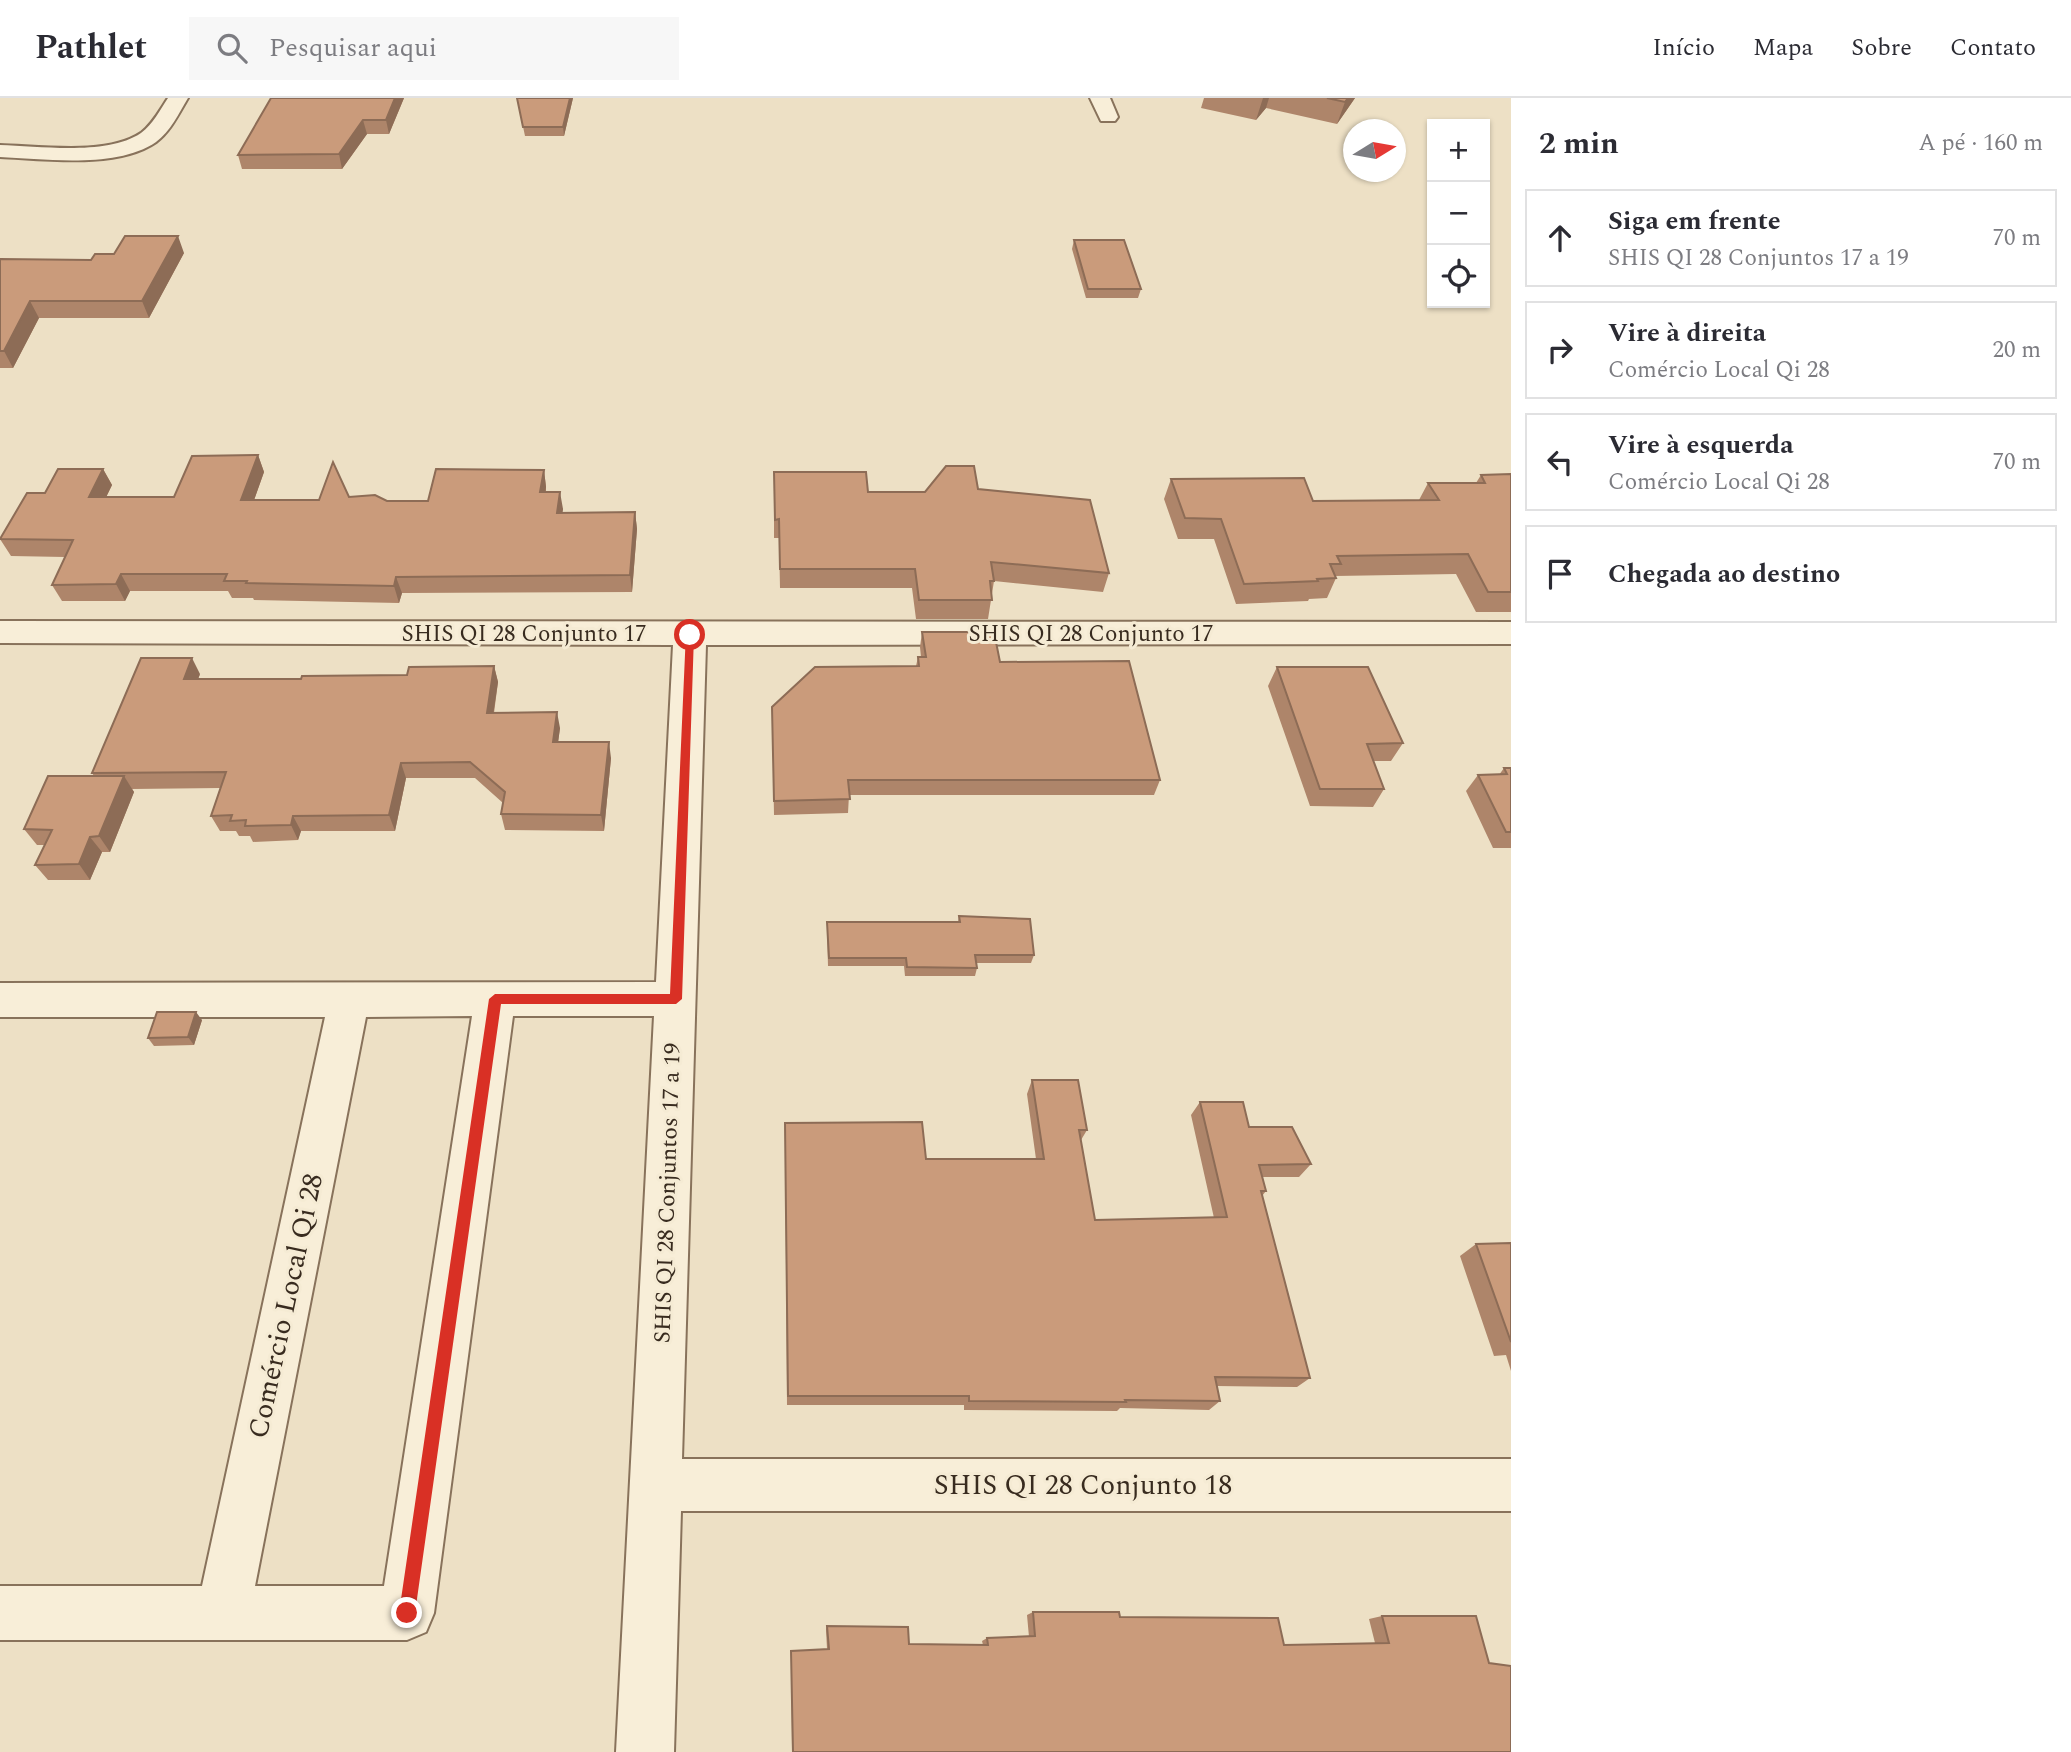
<!DOCTYPE html>
<html lang="pt">
<head>
<meta charset="utf-8">
<style>
  body { margin:0; font-family:Spectral,serif; background:#f7f7f7; color:#2b2b33 }
  .controls { position:absolute; right:21px; top:21px; display:grid; overflow:hidden; border-radius:0px; box-shadow:0 2px 5px #0004 }
  .controls button { width:63px; height:63px; display:grid; place-items:center; padding:0; border:0; border-bottom:2px solid #e1e1e2; background:#fff; color:#2b2b33; font:35px sans-serif }
  .compass { position:absolute; left:1343px; top:21px; width:63px; height:63px; border-radius:50%; background:#fff; box-shadow:0 2px 5px #0004; rotate:79deg }
  .stop { position:absolute; width:21px; height:21px; margin:-16px; border:5px solid #d93025; border-radius:50%; background:#fff }
  .stop.end { background:#d93025; border-color:#fff; box-shadow:0 2px 7px #0008 }
  .list { margin:0; padding:0; list-style:none }
  h2 { display:flex; justify-content:space-between; align-items:center; height:91px; margin:0; padding:0 28px; font-size:30px }
  h2 small { font-size:23px; font-weight:400; color:#7c7c81 }
  .list li { display:grid; grid-template-columns:46px 1fr auto; gap:21px; align-items:center; box-sizing:border-box; height:98px; margin:0 14px 14px; padding:0 14px; border:2px solid #e1e1e2; border-radius:0px }
  .list b { display:block; font-size:26px; white-space:nowrap }
  .list p { margin:0; font-size:23px; white-space:nowrap; color:#7c7c81 }
  .list em { font-size:23px; font-style:normal; color:#7c7c81 }
  .icon { flex:none; width:38px; height:38px; fill:none; stroke:currentColor; stroke-width:2; stroke-linecap:round; stroke-linejoin:round }
  .map { position:relative; flex:none; width:1511px; height:1654px; overflow:hidden }
  header { display:flex; align-items:center; gap:42px; box-sizing:border-box; height:98px; padding:0 35px; background:#fff; border-bottom:2px solid #e1e1e2 }
  header strong { font-size:33px }
  nav { display:flex; gap:38px; margin-inline-start:auto; font-size:24px }
  .search { width:490px; height:63px; background:#f7f7f7; display:flex; align-items:center; gap:18px; box-sizing:border-box; padding:0 24px; border-radius:0px; color:#7c7c81; font-size:26px }
  main { display:flex }
  aside { flex:1; background:#fff }
  .map>svg:first-child { display:block }
  .lines { fill:none; stroke-linecap:round; stroke-linejoin:round }
  .street-casing { stroke:#88725b; stroke-width:4 }
  .street { fill:#f8eed8; fill-rule:evenodd }
  .wall { fill:#ae856a }
  .shaded-wall { fill:#8d6c56 }
  .building { fill:#ca9b7b; stroke:#8d6c56; stroke-width:2 }
  .route { fill:#d93025 }
  .labels { text-anchor:middle; dominant-baseline:central; stroke-width:6; stroke-linejoin:round; paint-order:stroke }
  .street-label { font-size:23px; fill:#382b1f; stroke:#f5ebd4 }
  .near-street-label { font-size:28px; fill:#382b1f; stroke:#f5ebd4 }
</style>
</head>
<body>
<header>
<strong>Pathlet</strong>
<div class="search"><svg class="icon" aria-label="search" viewBox="0 0 24 24"><circle cx="10" cy="10" r="6"/><path d="M15 15l6 6"/></svg>Pesquisar aqui</div>
<nav><a>Início</a><a>Mapa</a><a>Sobre</a><a>Contato</a></nav>
</header>
<main>
<div class="map">
<svg width="1511" height="1654" viewBox="0 0 1511 1654">
  <rect width="100%" height="100%" fill="#ede0c5"/>
  <g class="lines">
    <g class="street-casing">
      <path id="street" d="M 168,0 L 188,0 C 179,15 170,34 156,44 C 117,71 45,61 0,59 L 0,47 C 40,48 107,58 141,35 C 153,26 160,12 168,0 Z
        M 1090,0 L 1110,0 L 1118,19 L 1115,23 L 1101,23 Z
        M 0,523 L 1511,524 L 1511,546 L 706,547 L 682,1361 L 1511,1361 L 1511,1413 L 681,1413 L 674,1654 L 616,1654 L 654,918 L 513,918 L 434,1515 L 426,1534 L 407,1542 L 0,1542 L 0,1488 L 202,1488 L 325,919 L 0,919 L 0,885 L 656,884 L 673,547 L 0,545 ZM 472,918 L 384,1488 L 255,1488 L 366,919 Z"/>
    </g>
    <use href="#street" class="street"/>
  </g>
  <path class="wall" d="M 271,0 L 404,0 L 389,36 L 367,36 L 342,71 L 242,71 L 238,57 Z
    M 517,0 L 573,0 L 564,38 L 525,38 Z
    M 1204,0 L 1355,0 L 1337,26 L 1266,10 L 1256,22 L 1201,10 Z
    M 1074,142 L 1141,191 L 1138,200 L 1086,200 L 1072,151 Z
    M 184,155 L 149,220 L 39,220 L 13,270 L 0,270 L 0,161 L 91,162 Z
    M 258,357 L 264,374 L 254,402 L 319,402 L 349,399 L 387,403 L 428,403 L 544,372 L 546,389 L 546,394 L 563,411 L 562,415 L 635,414 L 637,431 L 632,494 L 402,495 L 399,505 L 254,502 L 253,500 L 232,500 L 228,493 L 130,493 L 125,503 L 62,503 L 52,487 L 65,459 L 11,458 L 0,441 L 45,395 L 103,371 L 112,387 L 106,399 L 174,399 Z
    M 774,374 L 868,394 L 925,394 L 978,391 L 1109,475 L 1103,494 L 994,483 L 988,521 L 916,521 L 912,490 L 780,490 L 779,440 L 774,440 Z
    M 1511,376 L 1511,514 L 1476,514 L 1456,476 L 1335,478 L 1336,480 L 1327,500 L 1309,501 L 1308,503 L 1236,506 L 1214,441 L 1178,441 L 1164,401 L 1171,381 L 1313,403 L 1419,402 L 1428,385 L 1476,385 L 1481,377 Z
    M 922,534 L 1000,564 L 1160,682 L 1154,697 L 849,697 L 848,715 L 774,717 L 772,609 L 916,568 L 918,559 L 921,559 L 920,549 Z
    M 494,568 L 498,584 L 494,615 L 560,630 L 558,644 L 611,660 L 604,733 L 505,732 L 501,716 L 503,705 L 475,680 L 406,680 L 395,733 L 301,733 L 298,742 L 253,744 L 250,738 L 239,738 L 236,733 L 220,733 L 211,718 L 220,690 L 132,691 L 134,694 L 110,754 L 102,754 L 90,782 L 48,782 L 35,767 L 45,747 L 37,747 L 24,731 L 94,678 L 92,675 L 200,576 L 198,581 L 301,581 L 407,577 Z
    M 1277,569 L 1403,645 L 1391,663 L 1373,663 L 1384,691 L 1373,709 L 1310,708 L 1268,588 Z
    M 1504,670 L 1511,670 L 1511,750 L 1493,750 L 1466,693 L 1478,677 L 1499,677 Z
    M 959,818 L 1034,857 L 1031,865 L 976,865 L 977,870 L 975,878 L 905,878 L 904,868 L 828,868 L 827,832 L 827,824 L 958,824 Z
    M 202,922 L 194,947 L 154,948 L 148,940 Z
    M 1032,982 L 1087,1032 L 1081,1042 L 1095,1122 L 1214,1120 L 1191,1017 L 1200,1004 L 1249,1029 L 1311,1066 L 1299,1079 L 1262,1079 L 1266,1093 L 1262,1098 L 1310,1280 L 1297,1289 L 1217,1288 L 1220,1303 L 1209,1312 L 1120,1310 L 1117,1313 L 964,1312 L 964,1307 L 787,1307 L 785,1025 L 926,1061 L 1036,1061 L 1027,996 Z
    M 1511,1145 L 1511,1273 L 1506,1257 L 1494,1258 L 1460,1158 L 1476,1146 Z
    M 1033,1514 L 1120,1519 L 1284,1547 L 1375,1545 L 1369,1521 L 1382,1518 L 1511,1654 L 792,1654 L 791,1556 L 791,1553 L 827,1551 L 826,1531 L 827,1528 L 909,1546 L 983,1547 L 982,1543 L 987,1540 L 1029,1539 L 1027,1517 Z"/>
  <path class="shaded-wall" d="M 395,0 L 404,0 L 389,36 L 386,22 Z
    M 570,0 L 573,0 L 564,38 L 563,29 Z
    M 1263,0 L 1269,0 L 1266,10 L 1256,22 Z
    M 1348,0 L 1355,0 L 1337,26 L 1345,4 Z
    M 363,22 L 367,36 L 342,71 L 339,56 Z
    M 178,138 L 184,155 L 149,220 L 142,203 Z
    M 30,203 L 39,220 L 13,270 L 4,253 Z
    M 258,357 L 264,374 L 248,419 L 241,402 Z
    M 103,371 L 112,387 L 98,416 L 89,399 Z
    M 544,372 L 546,389 L 543,411 L 540,394 Z
    M 560,394 L 563,411 L 560,432 L 557,415 Z
    M 635,414 L 637,431 L 632,494 L 630,477 Z
    M 121,476 L 130,493 L 125,503 L 116,486 Z
    M 396,479 L 402,495 L 399,505 L 394,488 Z
    M 192,560 L 200,576 L 192,597 L 184,581 Z
    M 494,568 L 498,584 L 491,631 L 487,615 Z
    M 557,614 L 560,630 L 556,660 L 553,644 Z
    M 609,644 L 611,660 L 604,733 L 601,717 Z
    M 401,665 L 406,680 L 395,733 L 389,717 Z
    M 124,678 L 134,694 L 110,754 L 99,738 Z
    M 293,718 L 301,733 L 298,742 L 291,727 Z
    M 90,739 L 102,754 L 90,782 L 79,766 Z
    M 196,914 L 202,922 L 194,947 L 188,939 Z"/>
  <path class="building" d="M 271,0 L 395,0 L 386,22 L 363,22 L 339,56 L 238,57 Z
    M 517,0 L 570,0 L 563,29 L 523,29 Z
    M 1327,0 L 1348,0 L 1345,4 Z
    M 125,138 L 178,138 L 142,203 L 30,203 L 4,253 L 0,253 L 0,161 L 91,162 L 95,156 L 114,156 Z
    M 1074,142 L 1124,142 L 1141,191 L 1088,191 Z
    M 258,357 L 241,402 L 319,402 L 333,364 L 349,399 L 375,397 L 387,403 L 428,403 L 436,371 L 544,372 L 540,394 L 560,394 L 557,415 L 635,414 L 630,477 L 396,479 L 394,488 L 246,485 L 247,483 L 224,483 L 227,476 L 121,476 L 116,486 L 52,487 L 73,442 L 0,441 L 27,395 L 45,395 L 58,371 L 103,371 L 89,399 L 174,399 L 192,358 Z
    M 946,368 L 974,368 L 978,391 L 1090,402 L 1109,475 L 991,464 L 994,483 L 990,483 L 992,502 L 919,502 L 915,471 L 780,471 L 779,421 L 775,422 L 774,374 L 866,374 L 868,394 L 925,394 Z
    M 1511,376 L 1511,494 L 1488,494 L 1468,456 L 1337,458 L 1341,466 L 1330,466 L 1336,480 L 1317,481 L 1318,483 L 1244,486 L 1221,421 L 1185,420 L 1171,381 L 1304,380 L 1313,403 L 1439,402 L 1428,385 L 1485,385 L 1481,377 Z
    M 922,534 L 994,534 L 1000,564 L 1129,563 L 1160,682 L 848,682 L 850,701 L 774,703 L 772,609 L 815,569 L 919,568 L 918,559 L 926,559 Z
    M 141,560 L 192,560 L 184,581 L 301,581 L 302,578 L 407,577 L 409,569 L 494,568 L 487,615 L 557,614 L 553,644 L 609,644 L 601,717 L 501,716 L 505,694 L 470,664 L 401,665 L 389,717 L 293,718 L 291,727 L 245,728 L 246,722 L 230,723 L 232,717 L 211,718 L 226,674 L 92,675 Z
    M 1277,569 L 1368,569 L 1403,645 L 1367,646 L 1384,691 L 1320,691 Z
    M 1504,670 L 1511,670 L 1511,734 L 1506,734 L 1478,677 L 1507,676 Z
    M 48,678 L 124,678 L 99,738 L 90,739 L 79,766 L 35,767 L 52,732 L 24,731 Z
    M 959,818 L 1030,821 L 1034,857 L 975,857 L 977,870 L 907,869 L 906,860 L 829,860 L 827,824 L 960,824 Z
    M 157,914 L 196,914 L 188,939 L 148,940 Z
    M 1032,982 L 1078,982 L 1087,1032 L 1079,1032 L 1095,1122 L 1227,1119 L 1200,1004 L 1243,1004 L 1249,1029 L 1292,1029 L 1311,1066 L 1259,1067 L 1266,1093 L 1261,1093 L 1310,1280 L 1215,1279 L 1220,1303 L 1125,1302 L 1126,1304 L 969,1303 L 969,1298 L 788,1298 L 785,1025 L 922,1024 L 926,1061 L 1044,1061 Z
    M 1511,1145 L 1511,1244 L 1476,1146 Z
    M 1033,1514 L 1119,1514 L 1120,1519 L 1278,1520 L 1284,1547 L 1389,1545 L 1382,1518 L 1476,1518 L 1489,1565 L 1511,1568 L 1511,1654 L 793,1654 L 791,1553 L 829,1551 L 827,1528 L 908,1529 L 909,1546 L 988,1547 L 987,1540 L 1035,1538 Z"/>
  <path class="route" d="M 686,534 L 694,537 L 682,901 L 676,906 L 501,906 L 415,1515 L 413,1521 L 407,1523 L 402,1521 L 399,1515 L 489,901 L 495,896 L 670,896 Z"/>
  <g class="labels">
    <g class="street-label">
      <text x="524" y="536">SHIS QI 28 Conjunto 17</text>
      <text x="1091" y="536">SHIS QI 28 Conjunto 17</text>
      <text transform="translate(668 1095) rotate(-88)">SHIS QI 28 Conjuntos 17 a 19</text>
    </g>
    <g class="near-street-label">
      <text transform="translate(286 1208) rotate(-78)">Comércio Local Qi 28</text>
      <text x="1083" y="1387">SHIS QI 28 Conjunto 18</text>
    </g>
  </g>
</svg>
<div class="controls">
<button>+</button>
<button>−</button>
<button><svg class="icon" aria-label="locate" viewBox="0 0 24 24"><circle cx="12" cy="12" r="6"/><path d="M12 2v4M12 18v4M2 12h4M18 12h4"/></svg></button>
</div>
<svg class="compass" viewBox="-18 -18 36 36"><path d="M0-13l5 13h-10z" fill="#e53935"/><path d="M0 13l5-13h-10z" fill="#7c7c81"/></svg>
<div class="stop" style="left:690px;top:537px"></div>
<div class="stop end" style="left:407px;top:1515px"></div>
</div>
<aside>
<h2>2 min<small>A pé · 160 m</small></h2>
<ul class="list">
<li><svg class="icon" aria-label="ahead" viewBox="0 0 24 24"><path d="M12 20V5M6 11l6-6 6 6"/></svg><div><b>Siga em frente</b><p>SHIS QI 28 Conjuntos 17 a 19</p></div><em>70 m</em></li>
<li><svg class="icon" aria-label="right" viewBox="0 0 24 24"><path d="M7 20v-9h11M14 6l5 5-5 5"/></svg><div><b>Vire à direita</b><p>Comércio Local Qi 28</p></div><em>20 m</em></li>
<li><svg class="icon" aria-label="left" viewBox="0 0 24 24"><path d="M17 20v-9H6M10 6l-5 5 5 5"/></svg><div><b>Vire à esquerda</b><p>Comércio Local Qi 28</p></div><em>70 m</em></li>
<li><svg class="icon" aria-label="arrive" viewBox="0 0 24 24"><path d="M6 21V4h12l-3 4 3 4H6"/></svg><div><b>Chegada ao destino</b></div></li>
</ul>
</aside>
</main>
</body>
</html>
